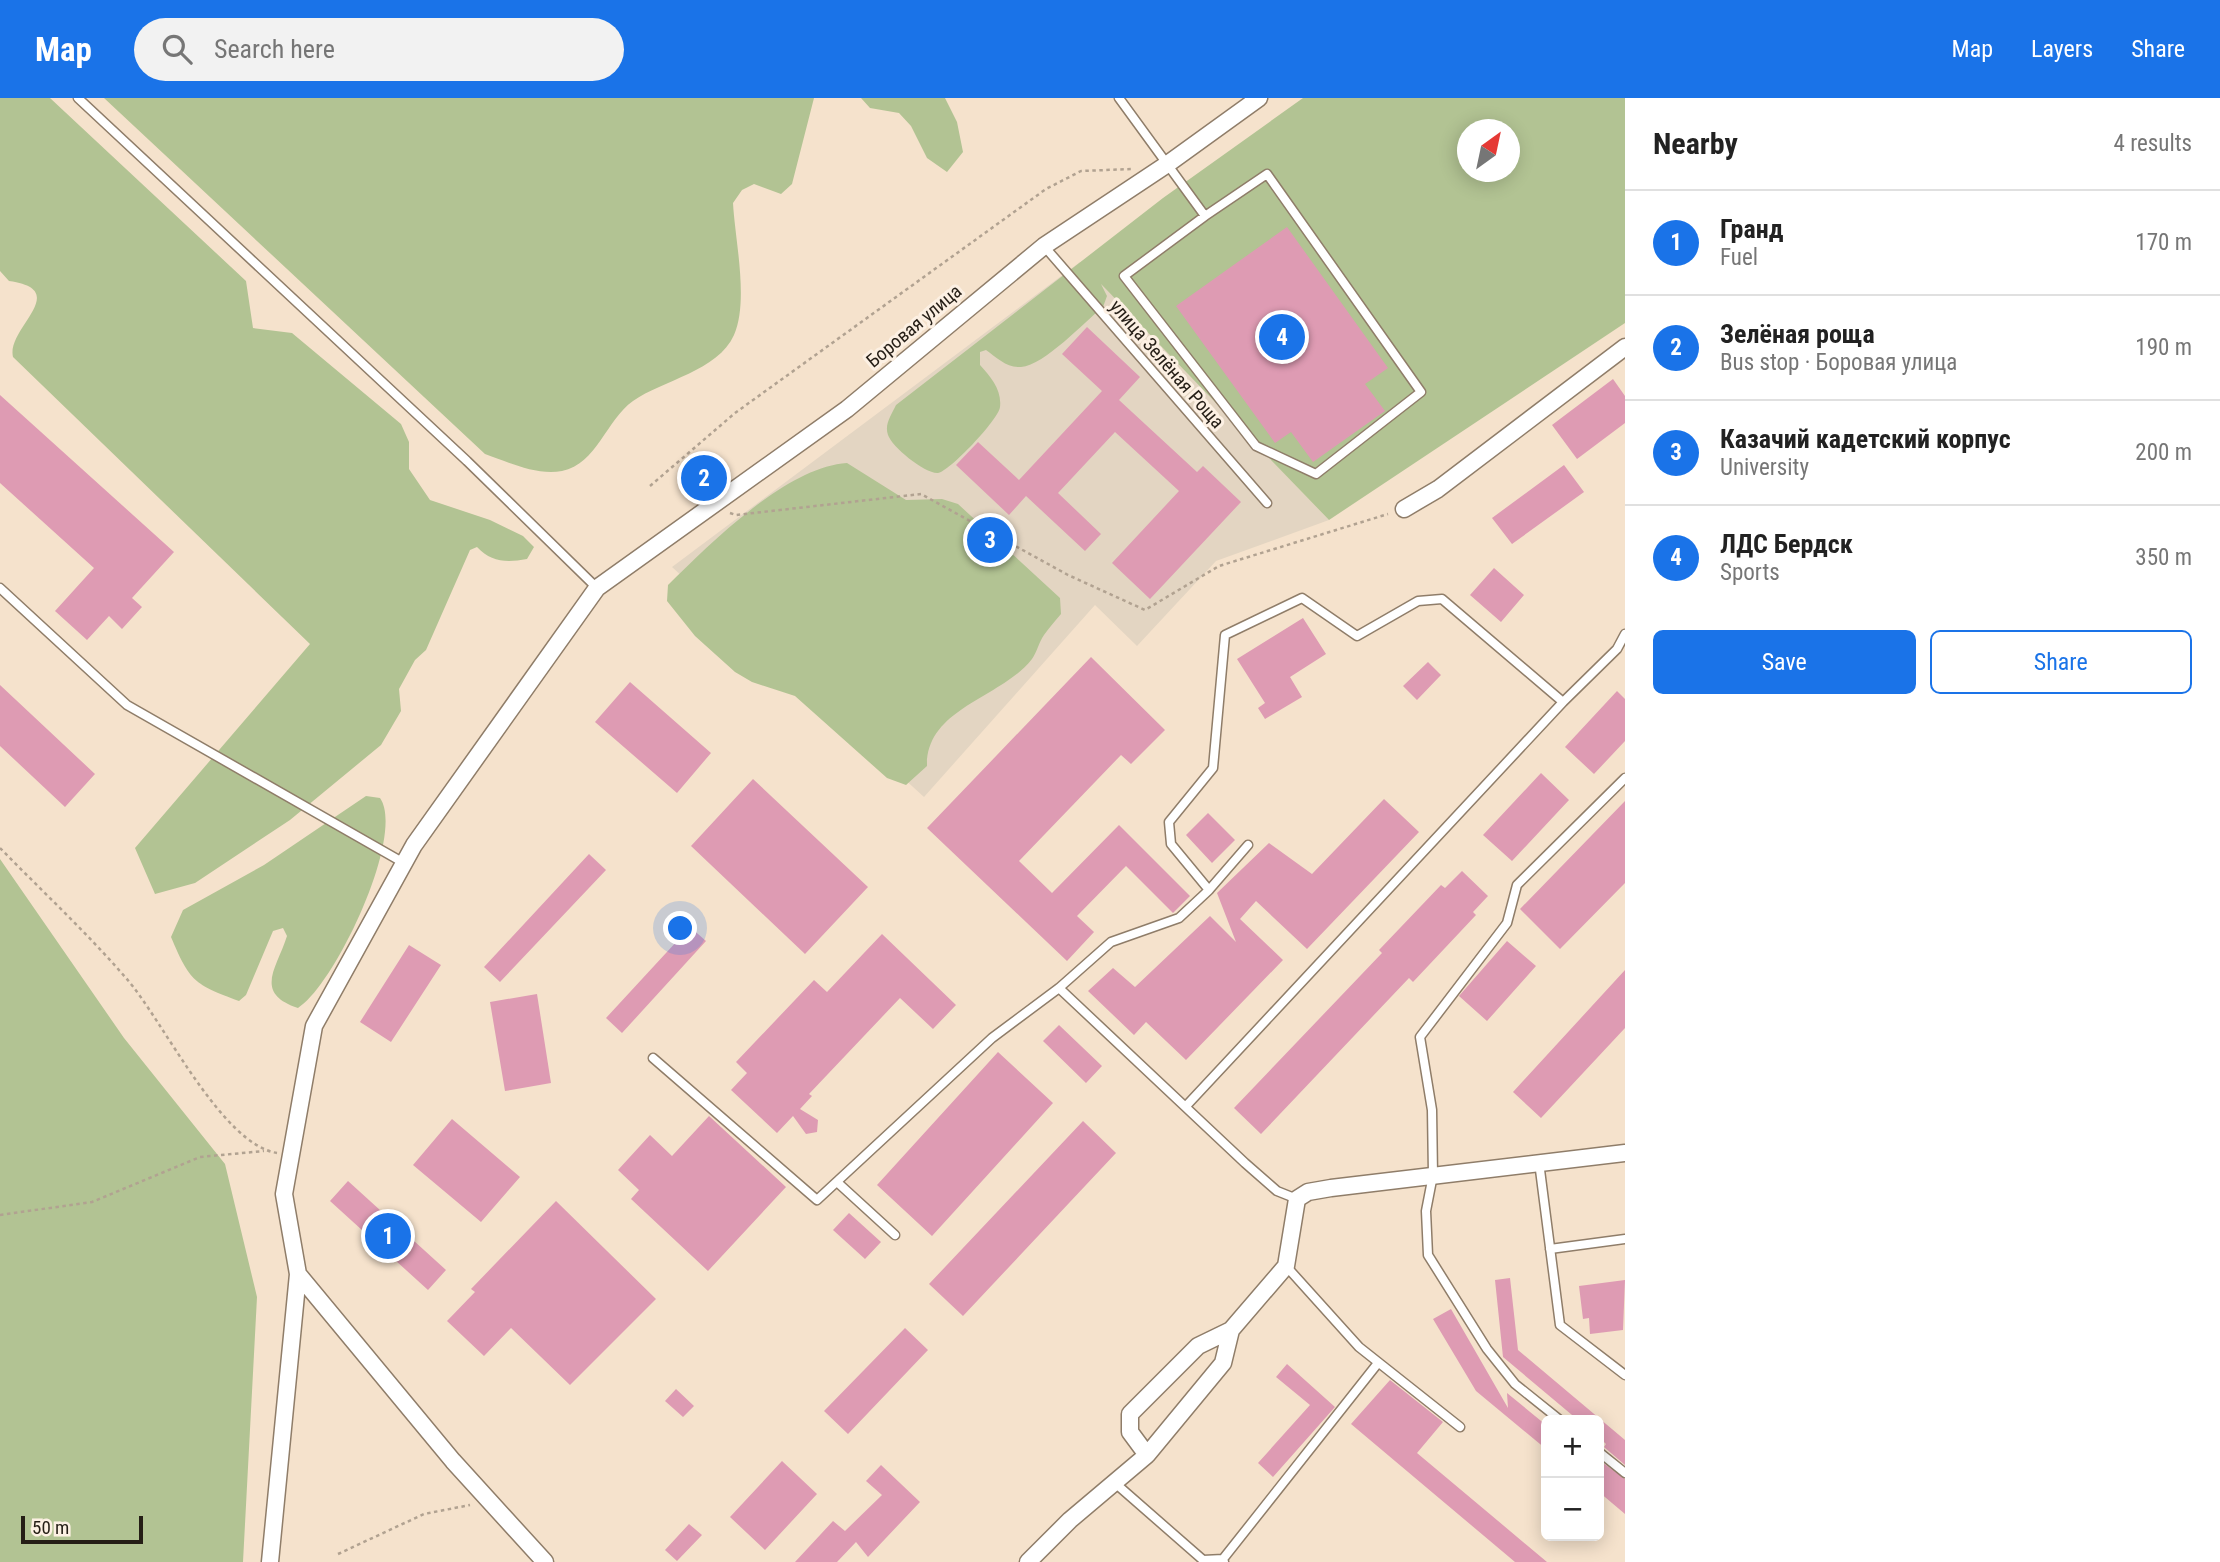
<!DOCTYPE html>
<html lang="en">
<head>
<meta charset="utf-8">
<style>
  body { margin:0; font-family:"Roboto Condensed",sans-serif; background:#f2f2f2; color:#222 }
  .controls { position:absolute; right:21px; bottom:21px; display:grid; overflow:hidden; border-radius:10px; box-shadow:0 4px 18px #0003 }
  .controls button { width:63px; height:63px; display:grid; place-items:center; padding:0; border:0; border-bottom:2px solid #e0e0e0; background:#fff; color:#222; font:35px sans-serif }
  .compass { position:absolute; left:1457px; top:21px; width:63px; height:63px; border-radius:50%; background:#fff; box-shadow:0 4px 18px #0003; rotate:33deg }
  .scale { position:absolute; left:21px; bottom:18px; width:122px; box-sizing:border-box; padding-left:7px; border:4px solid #251e16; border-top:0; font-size:19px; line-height:24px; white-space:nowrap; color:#251e16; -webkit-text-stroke:5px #fcf0e3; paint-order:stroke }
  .you { position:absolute; left:681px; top:831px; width:24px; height:24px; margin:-18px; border:5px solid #fff; border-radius:50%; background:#1a73e8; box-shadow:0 0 0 10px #1a73e833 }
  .badge { display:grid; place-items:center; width:46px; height:46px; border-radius:50%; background:#1a73e8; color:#fff; font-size:23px; font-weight:700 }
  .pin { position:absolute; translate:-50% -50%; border:4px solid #fff; box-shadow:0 2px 7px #0006 }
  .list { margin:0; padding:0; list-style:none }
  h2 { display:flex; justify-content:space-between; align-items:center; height:91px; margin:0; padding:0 28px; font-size:30px }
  h2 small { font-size:23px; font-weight:400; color:#767676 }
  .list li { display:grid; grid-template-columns:46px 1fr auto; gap:21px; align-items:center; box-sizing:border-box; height:105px; padding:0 28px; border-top:2px solid #e0e0e0 }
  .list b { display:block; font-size:26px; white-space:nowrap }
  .list p { margin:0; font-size:23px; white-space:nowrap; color:#767676 }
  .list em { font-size:23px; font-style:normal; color:#767676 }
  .actions { display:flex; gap:14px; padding:21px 28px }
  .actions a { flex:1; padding:16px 0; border:2px solid #1a73e8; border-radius:10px; text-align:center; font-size:24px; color:#1a73e8 }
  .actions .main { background:#1a73e8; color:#fff }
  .icon { flex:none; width:38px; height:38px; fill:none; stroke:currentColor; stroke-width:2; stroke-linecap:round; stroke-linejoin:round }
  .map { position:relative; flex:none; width:1625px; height:1464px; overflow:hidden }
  header { display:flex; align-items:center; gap:42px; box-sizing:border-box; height:98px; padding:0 35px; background:#1a73e8; color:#fff }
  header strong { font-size:33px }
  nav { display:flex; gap:38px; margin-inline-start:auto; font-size:24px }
  .search { width:490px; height:63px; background:#f2f2f2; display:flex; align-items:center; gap:18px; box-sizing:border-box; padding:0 24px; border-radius:38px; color:#767676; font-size:26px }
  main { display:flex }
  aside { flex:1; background:#fff }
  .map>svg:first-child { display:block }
  .education { fill:#e3d5c2 }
  .green { fill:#b2c393; fill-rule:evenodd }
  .building { fill:#de9bb3 }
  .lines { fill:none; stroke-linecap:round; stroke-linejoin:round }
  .service-casing { stroke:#8f7d69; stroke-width:11 }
  .minor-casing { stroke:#8f7d69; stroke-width:19 }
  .path { stroke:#b1a291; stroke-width:2.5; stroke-dasharray:3.5 3.5; stroke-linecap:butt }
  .service { stroke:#fff; stroke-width:8 }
  .minor { stroke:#fff; stroke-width:16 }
  .labels { text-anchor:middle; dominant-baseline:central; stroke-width:6; stroke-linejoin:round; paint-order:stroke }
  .street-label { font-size:19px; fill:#251e16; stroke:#fcf0e3 }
</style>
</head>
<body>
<header>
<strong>Map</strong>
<div class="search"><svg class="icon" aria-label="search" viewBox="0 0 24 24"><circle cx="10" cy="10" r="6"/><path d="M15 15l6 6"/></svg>Search here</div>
<nav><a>Map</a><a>Layers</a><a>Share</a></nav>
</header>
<main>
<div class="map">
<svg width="1625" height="1464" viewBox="0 0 1625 1464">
  <rect width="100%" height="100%" fill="#f5e2cc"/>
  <path class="education" d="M 1080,164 L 1329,422 L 1216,463 L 1137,548 L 1095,507 L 924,699 L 672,469 Z"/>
  <path class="green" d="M 0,0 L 50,0 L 246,183 L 253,230 L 292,235 L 401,326 L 409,344 L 409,371 L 430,402 L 490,422 L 523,438 L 534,449 L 527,461 C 506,465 491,464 477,449 L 470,452 L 426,552 L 415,562 L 399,591 L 401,613 L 381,647 L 290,722 L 195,785 L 155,796 L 135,750 L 310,546 L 13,259 C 6,230 73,192 9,183 L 0,173 Z
    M 104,0 L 814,0 L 792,86 L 781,96 L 754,86 L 742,92 L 733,105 C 735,142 749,203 734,237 C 718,273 663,282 633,303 C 606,322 597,366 562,373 C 537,378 508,364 485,356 Z
    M 861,0 L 945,0 L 957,24 L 963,54 L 947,74 L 927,60 L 911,28 L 899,15 L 870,10 Z
    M 1303,0 L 1625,0 L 1625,225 L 1329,422 L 1101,186 L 1107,198 L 1103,209 C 1084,224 1045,267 1021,269 C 1007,270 997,260 986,252 L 980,254 L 980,267 C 991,279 1002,292 1000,309 C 999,321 949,374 938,375 C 925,376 892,349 888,337 C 884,326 892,316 896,307 L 1163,100 ZM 1468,32 L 1510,32 L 1510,74 L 1468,74 Z
    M 847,365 L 906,402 L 942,401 L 958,406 L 1060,500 L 1061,516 C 1055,523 1049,530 1044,537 C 1039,544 1037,554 1032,561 C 1002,600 926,610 927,668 L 906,687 L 887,680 L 795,598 L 752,584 L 735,574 L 695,538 L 667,503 L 668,487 C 711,445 786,369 847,365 Z
    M 366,698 L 380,700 C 406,737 335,887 298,910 C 253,895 277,870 287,838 L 283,830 L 273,833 L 246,897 L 239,903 C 194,886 190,884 171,839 L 183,812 L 264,767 Z
    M 0,761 L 124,940 L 225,1066 L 257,1199 L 243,1464 L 0,1464 Z"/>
  <path class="building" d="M 1287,129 L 1388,270 L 1365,286 L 1385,313 L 1313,364 L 1291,334 L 1275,345 L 1176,208 Z
    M 1087,229 L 1140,279 L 1119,302 L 1197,374 L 1203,368 L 1241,404 L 1150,501 L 1112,465 L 1179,393 L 1115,334 L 1058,395 L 1101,436 L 1085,453 L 1026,398 L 1009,417 L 956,367 L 978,344 L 1019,382 L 1102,293 L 1062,256 Z
    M 1613,281 L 1625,298 L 1625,325 L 1577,361 L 1552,327 Z
    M 0,297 L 174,454 L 132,500 L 142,509 L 122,531 L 109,518 L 87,542 L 55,513 L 94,470 L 0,385 Z
    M 1564,367 L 1584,394 L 1512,446 L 1492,420 Z
    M 1494,470 L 1524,497 L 1501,524 L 1470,497 Z
    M 1303,520 L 1326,556 L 1290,579 L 1302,599 L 1265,621 L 1258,610 L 1265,605 L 1237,561 Z
    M 1091,559 L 1165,632 L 1131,666 L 1121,657 L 1019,763 L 1052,795 L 1119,727 L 1190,798 L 1173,815 L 1126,768 L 1077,818 L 1094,834 L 1067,863 L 927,730 Z
    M 1428,564 L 1441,577 L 1417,602 L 1403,588 Z
    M 630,584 L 711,655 L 677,695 L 595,624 Z
    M 0,587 L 95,676 L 65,709 L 0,648 Z
    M 1617,593 L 1625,601 L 1625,643 L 1594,676 L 1565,649 Z
    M 1541,675 L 1569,702 L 1512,763 L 1483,737 Z
    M 753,681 L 868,789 L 805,856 L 691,748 Z
    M 1384,701 L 1419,734 L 1307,851 L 1256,803 L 1240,821 L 1283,862 L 1186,962 L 1146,924 L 1134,937 L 1088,893 L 1113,870 L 1135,889 L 1210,818 L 1236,844 L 1217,795 L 1269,745 L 1312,776 Z
    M 1625,703 L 1625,785 L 1560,851 L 1520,811 Z
    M 1208,715 L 1235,742 L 1212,765 L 1186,737 Z
    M 589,756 L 606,772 L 500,884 L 484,869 Z
    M 1462,773 L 1488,798 L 1473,814 L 1476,817 L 1413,884 L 1409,880 L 1261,1036 L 1234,1010 L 1382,855 L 1379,852 L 1441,787 L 1445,790 Z
    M 690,829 L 706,843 L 622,935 L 606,920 Z
    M 882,836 L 956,907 L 933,931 L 900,900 L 809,996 L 812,998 L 800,1011 L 818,1022 L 817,1034 L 806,1036 L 793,1018 L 777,1035 L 731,992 L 747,975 L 736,964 L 814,882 L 827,894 Z
    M 1507,843 L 1536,868 L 1487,923 L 1459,898 Z
    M 409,847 L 441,867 L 391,944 L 360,924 Z
    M 1625,872 L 1625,930 L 1541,1020 L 1513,994 Z
    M 537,896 L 551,985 L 505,993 L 490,904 Z
    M 1059,927 L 1102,968 L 1086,985 L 1043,943 Z
    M 998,954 L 1053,1005 L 932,1138 L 877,1087 Z
    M 709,1018 L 786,1089 L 708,1173 L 631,1101 L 639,1092 L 618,1072 L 650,1037 L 672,1058 Z
    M 452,1021 L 520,1079 L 481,1124 L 413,1067 Z
    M 1083,1023 L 1116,1055 L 963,1218 L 929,1186 Z
    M 348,1083 L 446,1172 L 428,1192 L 330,1103 Z
    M 556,1103 L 656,1201 L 570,1287 L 511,1230 L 484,1258 L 447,1223 L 475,1194 L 471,1191 Z
    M 849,1115 L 881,1144 L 865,1161 L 833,1132 Z
    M 1510,1180 L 1518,1252 L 1625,1342 L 1625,1367 L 1604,1349 L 1606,1346 L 1599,1339 L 1599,1322 L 1578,1322 L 1503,1259 L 1495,1182 Z
    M 1625,1182 L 1623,1232 L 1590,1236 L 1589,1220 L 1583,1221 L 1579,1188 Z
    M 1451,1211 L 1508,1310 L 1507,1295 L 1546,1327 L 1546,1351 L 1476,1293 L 1433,1221 Z
    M 905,1230 L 928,1252 L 848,1336 L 824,1313 Z
    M 1287,1266 L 1335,1309 L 1273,1379 L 1258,1365 L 1310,1307 L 1276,1279 Z
    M 1390,1282 L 1443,1324 L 1417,1355 L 1547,1464 L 1515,1464 L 1351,1326 Z
    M 676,1291 L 694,1308 L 683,1319 L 665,1303 Z
    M 1599,1362 L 1625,1381 L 1625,1416 L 1599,1394 Z
    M 782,1363 L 817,1396 L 765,1452 L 730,1419 Z
    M 881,1367 L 920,1404 L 868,1459 L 856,1444 L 837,1464 L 795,1464 L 833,1423 L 845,1433 L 882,1397 L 866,1383 Z
    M 689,1426 L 702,1437 L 677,1463 L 665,1452 Z"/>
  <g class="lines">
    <g class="service-casing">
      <path id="service" d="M 78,0 L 467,363 L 597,490
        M 1119,0 L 1205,118 L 1267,76 L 1421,294 L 1316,376 L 1256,348 L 1124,178 L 1205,118
        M 1044,148 L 1267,405
        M 0,490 L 127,607 L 404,765
        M 1563,604 L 1617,551 L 1625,536
        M 1059,890 L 1245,1065 L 1277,1093 L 1297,1101
        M 653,960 L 817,1102 L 992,940 L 1059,890 L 1111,844 L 1179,820 L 1209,792 L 1248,747
        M 1187,1007 L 1563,604 L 1442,501 L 1418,503 L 1357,538 L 1302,500 L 1225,537 L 1213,670 L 1169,724 L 1171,746 L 1209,792
        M 1539,1064 L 1560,1227 L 1625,1277
        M 837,1084 L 895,1137
        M 1550,1151 L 1625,1141
        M 1286,1168 L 1359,1249 L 1460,1329
        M 1560,1322 L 1515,1286 L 1487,1251 L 1428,1157 L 1426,1113 L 1433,1077 L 1432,1012 L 1420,939 L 1507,825 L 1517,787 L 1625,680
        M 1599,1354 L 1625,1375
        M 1115,1385 L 1203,1462 L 1223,1461
        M 1224,1464 L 1223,1461 L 1378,1265"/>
    </g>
    <g class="minor-casing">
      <path id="minor" d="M 1404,411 L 1438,391 L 1625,249
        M 298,1176 L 453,1363 L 545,1464
        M 1147,1357 L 1223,1265 L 1231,1232
        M 270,1464 L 298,1176 L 284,1096 L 314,928 L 414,747 L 597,490 L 847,311 L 1044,148 L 1169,65 L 1259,0
        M 1028,1464 L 1070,1422 L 1147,1357 L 1130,1334 L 1130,1316 L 1198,1248 L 1231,1232 L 1286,1168 L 1297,1101 L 1308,1094 L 1331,1090 L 1625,1055"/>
    </g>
    <path class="path" d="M 650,388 L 735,315 L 1046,91 L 1081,73 L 1131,71
      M 730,415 L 736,417 L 921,396 L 1068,477 L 1145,512 L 1219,468 L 1388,416
      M 0,750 C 42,793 87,835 126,880 C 163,922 221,1046 277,1055
      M 0,1117 L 92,1104 L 200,1059 L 264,1053
      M 338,1456 L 424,1416 L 470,1407"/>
    <use href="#service" class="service"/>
    <use href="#minor" class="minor"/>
  </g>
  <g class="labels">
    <g class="street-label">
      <text transform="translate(914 228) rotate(-40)">Боровая улица</text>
      <text transform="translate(1167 266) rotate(49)">улица Зелёная Роща</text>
    </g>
  </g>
</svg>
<div class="controls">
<button>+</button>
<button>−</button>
</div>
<svg class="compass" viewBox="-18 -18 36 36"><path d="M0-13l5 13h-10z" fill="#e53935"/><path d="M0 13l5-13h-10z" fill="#767676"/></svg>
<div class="scale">50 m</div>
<div class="you"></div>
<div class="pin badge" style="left:388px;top:1138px">1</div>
<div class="pin badge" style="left:704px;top:380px">2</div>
<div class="pin badge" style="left:990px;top:442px">3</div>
<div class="pin badge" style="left:1282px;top:239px">4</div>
</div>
<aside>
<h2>Nearby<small>4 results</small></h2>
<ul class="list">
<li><span class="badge">1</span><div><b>Гранд</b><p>Fuel</p></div><em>170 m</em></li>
<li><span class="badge">2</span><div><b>Зелёная роща</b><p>Bus stop · Боровая улица</p></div><em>190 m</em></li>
<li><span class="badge">3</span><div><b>Казачий кадетский корпус</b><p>University</p></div><em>200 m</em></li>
<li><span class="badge">4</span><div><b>ЛДС Бердск</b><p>Sports</p></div><em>350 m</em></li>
</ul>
<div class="actions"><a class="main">Save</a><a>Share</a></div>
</aside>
</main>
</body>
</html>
